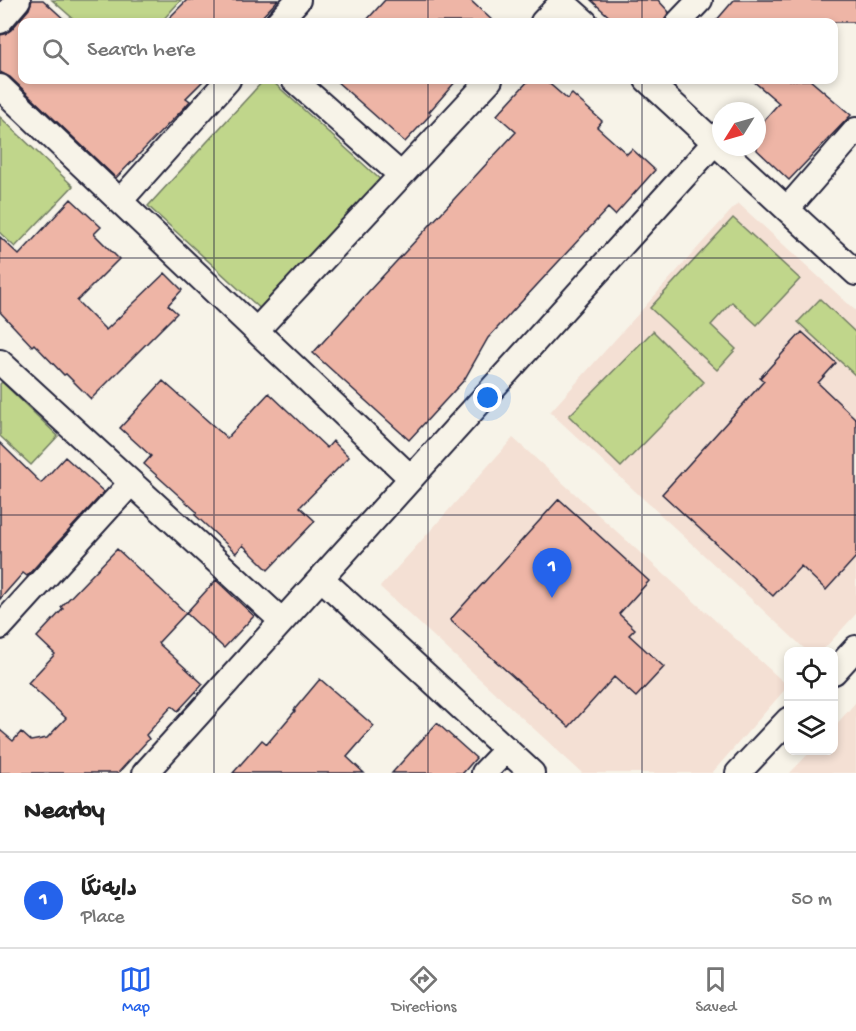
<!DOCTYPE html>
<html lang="en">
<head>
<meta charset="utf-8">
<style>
  body { margin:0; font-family:"Gochi Hand","Playpen Sans Arabic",sans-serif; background:#f2f2f2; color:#222 }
  .controls { position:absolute; right:18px; bottom:18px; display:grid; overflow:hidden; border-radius:12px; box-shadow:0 3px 9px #0003 }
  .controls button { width:54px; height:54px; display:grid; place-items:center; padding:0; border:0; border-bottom:2px solid #e0e0e0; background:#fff; color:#222; font:30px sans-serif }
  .compass { position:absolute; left:712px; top:102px; width:54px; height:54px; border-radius:50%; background:#fff; box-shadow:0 3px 9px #0003; rotate:233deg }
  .you { position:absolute; left:488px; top:398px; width:21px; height:21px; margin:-15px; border:4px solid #fff; border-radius:50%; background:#1a73e8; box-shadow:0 0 0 9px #1a73e833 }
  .badge { display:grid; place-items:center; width:39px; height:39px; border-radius:50%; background:#2563eb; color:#fff; font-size:20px; font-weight:700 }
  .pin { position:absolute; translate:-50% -50px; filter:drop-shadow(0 2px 3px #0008) }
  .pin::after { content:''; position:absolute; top:32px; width:21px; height:18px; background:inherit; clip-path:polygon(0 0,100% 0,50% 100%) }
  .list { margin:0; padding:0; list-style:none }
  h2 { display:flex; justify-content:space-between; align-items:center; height:78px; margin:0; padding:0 24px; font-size:26px }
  h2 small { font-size:20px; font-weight:400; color:#767676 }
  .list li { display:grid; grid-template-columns:39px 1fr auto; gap:18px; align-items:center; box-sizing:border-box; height:96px; padding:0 24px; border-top:2px solid #e0e0e0 }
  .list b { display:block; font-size:22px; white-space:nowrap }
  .list p { margin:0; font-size:20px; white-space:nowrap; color:#767676 }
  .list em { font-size:20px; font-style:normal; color:#767676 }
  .icon { flex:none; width:33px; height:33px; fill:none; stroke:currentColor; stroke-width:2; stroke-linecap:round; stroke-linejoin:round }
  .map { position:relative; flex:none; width:856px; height:773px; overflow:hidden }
  .search { position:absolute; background:#fff; box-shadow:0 3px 9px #0003; left:18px; right:18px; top:18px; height:66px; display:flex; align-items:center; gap:15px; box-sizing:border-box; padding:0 21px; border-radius:12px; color:#767676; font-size:22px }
  .sheet { height:174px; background:#fff }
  nav { display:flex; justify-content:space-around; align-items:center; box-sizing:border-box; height:84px; border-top:2px solid #e0e0e0; background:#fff; font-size:16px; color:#767676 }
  nav a { display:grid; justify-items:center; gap:3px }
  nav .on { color:#2563eb }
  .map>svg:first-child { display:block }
  .built { fill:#f4e0d4 }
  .green { fill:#c0d68b; stroke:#717c63; stroke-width:1.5 }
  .building { fill:#eeb5a6; stroke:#22223b; stroke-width:1.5 }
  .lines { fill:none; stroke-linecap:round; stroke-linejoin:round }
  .minor-casing { stroke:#22223b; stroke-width:28 }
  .minor { stroke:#f7f3e8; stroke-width:24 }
  .grid { fill:none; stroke:#22223b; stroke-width:1.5; stroke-opacity:0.55 }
</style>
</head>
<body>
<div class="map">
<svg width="856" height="773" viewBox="0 0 856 773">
  <rect width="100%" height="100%" fill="#f7f3e8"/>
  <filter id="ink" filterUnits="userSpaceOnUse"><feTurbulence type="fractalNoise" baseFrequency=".0167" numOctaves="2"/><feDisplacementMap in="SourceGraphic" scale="12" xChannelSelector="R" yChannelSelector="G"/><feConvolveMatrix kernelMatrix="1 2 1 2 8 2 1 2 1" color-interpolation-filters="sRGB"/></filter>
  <g filter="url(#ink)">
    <path class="built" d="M 738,203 L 856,311 L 856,614 L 822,651 L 807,651 L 550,412 Z
      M 513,438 L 788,686 L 712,773 L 582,773 L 380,587 Z
      M 856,702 L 856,773 L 790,773 L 811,751 L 834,750 L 834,727 Z"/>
    <path class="green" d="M 52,0 L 181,0 L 161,22 L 77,22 Z
      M 264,80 L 271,80 L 384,183 L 265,313 L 148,206 Z
      M 0,117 L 73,186 L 15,247 L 0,233 Z
      M 733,218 L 800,279 L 757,325 L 732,302 L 711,325 L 736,349 L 717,370 L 650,308 Z
      M 820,299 L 856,333 L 856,376 L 798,322 Z
      M 653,331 L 704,382 L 621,467 L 569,416 Z
      M 2,382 L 58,436 L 31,465 L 0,436 L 0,384 Z"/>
    <path class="building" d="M 32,0 L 43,0 L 67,22 L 22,22 L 22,80 L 204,80 L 186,98 L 190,101 L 185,107 L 116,178 L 10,77 L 0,72 L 0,35 L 5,34 L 11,30 L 29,9 Z
      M 187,0 L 278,0 L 257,22 L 165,22 Z
      M 385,0 L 470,0 L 494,22 L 365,22 Z
      M 591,0 L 658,0 L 669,12 L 665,18 L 665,22 L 615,22 Z
      M 734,0 L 856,0 L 856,22 L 715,22 Z
      M 335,80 L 457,80 L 429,112 L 431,114 L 405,142 Z
      M 529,80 L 545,80 L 567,99 L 572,94 L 602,121 L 597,127 L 627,154 L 632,149 L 655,170 L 615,215 L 608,208 L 488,338 L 464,380 L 409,440 L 313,353 L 369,291 L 516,132 L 497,115 Z
      M 752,80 L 810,80 L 851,115 L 789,180 L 757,150 L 757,128 L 779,103 Z
      M 71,199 L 101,227 L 94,234 L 119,259 L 77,301 L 106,330 L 165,273 L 182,290 L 168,305 L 177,313 L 91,399 L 66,374 L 64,375 L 34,344 L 32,346 L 0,312 L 0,237 L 19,255 Z
      M 802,332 L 836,363 L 818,383 L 856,419 L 856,557 L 826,590 L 801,566 L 773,596 L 662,494 L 764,381 L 760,378 Z
      M 163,381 L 227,438 L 269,393 L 327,448 L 333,441 L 349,457 L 300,507 L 315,521 L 268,570 L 243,545 L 236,553 L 195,515 L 197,512 L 144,464 L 151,456 L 120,428 Z
      M 0,443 L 41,483 L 65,457 L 104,492 L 27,576 L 23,573 L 0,599 Z
      M 559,499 L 649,581 L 619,614 L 635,629 L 629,635 L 664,667 L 636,697 L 614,677 L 569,727 L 450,620 Z
      M 117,549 L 186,613 L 158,643 L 203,684 L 178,711 L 172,706 L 146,735 L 149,739 L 118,773 L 0,773 L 0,730 L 13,741 L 21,732 L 31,741 L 47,738 L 66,718 L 28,683 L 55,654 L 37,637 L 63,609 L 61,607 Z
      M 216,580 L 254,616 L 224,648 L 186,613 Z
      M 320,679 L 374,726 L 347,757 L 364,773 L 233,773 L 262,740 L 267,744 L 295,711 L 294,710 Z
      M 437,723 L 476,758 L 463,773 L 392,773 Z"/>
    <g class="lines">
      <g class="minor-casing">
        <path id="minor" d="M 560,0 L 585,22
          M 0,21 L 18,0
          M 278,22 L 298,0
          M 543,22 L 562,2
          M 679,22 L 700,0
          M 294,80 L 401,175
          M 647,80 L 856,273
          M 0,87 L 411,478
          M 120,201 L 228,80
          M 787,209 L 856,130
          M 256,331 L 490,80
          M 0,362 L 282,621
          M 321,578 L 532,773
          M 0,627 L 131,483
          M 834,672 L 856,648
          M 145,773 L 715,142
          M 484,773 L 507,749
          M 738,773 L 788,720"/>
      </g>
      <use href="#minor" class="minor"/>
    </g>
  </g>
  <path class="grid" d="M 214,0 L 214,22M 428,0 L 428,22M 642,0 L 642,22M 214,80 L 214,773M 428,80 L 428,773M 642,80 L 642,773M 0,258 L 856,258M 0,515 L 856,515"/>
</svg>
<div class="controls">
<button><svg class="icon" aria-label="locate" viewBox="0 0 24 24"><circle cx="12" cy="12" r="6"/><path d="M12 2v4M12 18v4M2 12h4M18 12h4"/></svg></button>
<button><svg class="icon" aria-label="layers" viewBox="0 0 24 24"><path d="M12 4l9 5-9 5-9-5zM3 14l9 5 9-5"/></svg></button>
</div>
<svg class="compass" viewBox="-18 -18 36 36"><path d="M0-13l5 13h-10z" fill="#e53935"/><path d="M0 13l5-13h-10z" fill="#767676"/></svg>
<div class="you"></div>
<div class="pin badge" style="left:552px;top:598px">1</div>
<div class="search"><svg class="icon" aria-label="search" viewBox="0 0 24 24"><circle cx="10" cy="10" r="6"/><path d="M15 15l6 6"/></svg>Search here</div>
</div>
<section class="sheet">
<h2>Nearby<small></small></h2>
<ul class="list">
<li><span class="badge">1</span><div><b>دایەنگا</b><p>Place</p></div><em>50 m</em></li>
</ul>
</section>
<nav>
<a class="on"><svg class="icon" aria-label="map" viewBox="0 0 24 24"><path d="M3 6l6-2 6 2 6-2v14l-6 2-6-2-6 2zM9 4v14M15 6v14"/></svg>Map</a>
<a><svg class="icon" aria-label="directions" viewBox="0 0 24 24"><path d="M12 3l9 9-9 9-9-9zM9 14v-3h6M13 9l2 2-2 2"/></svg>Directions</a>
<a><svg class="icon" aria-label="saved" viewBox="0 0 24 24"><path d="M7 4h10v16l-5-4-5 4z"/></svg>Saved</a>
</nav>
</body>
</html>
